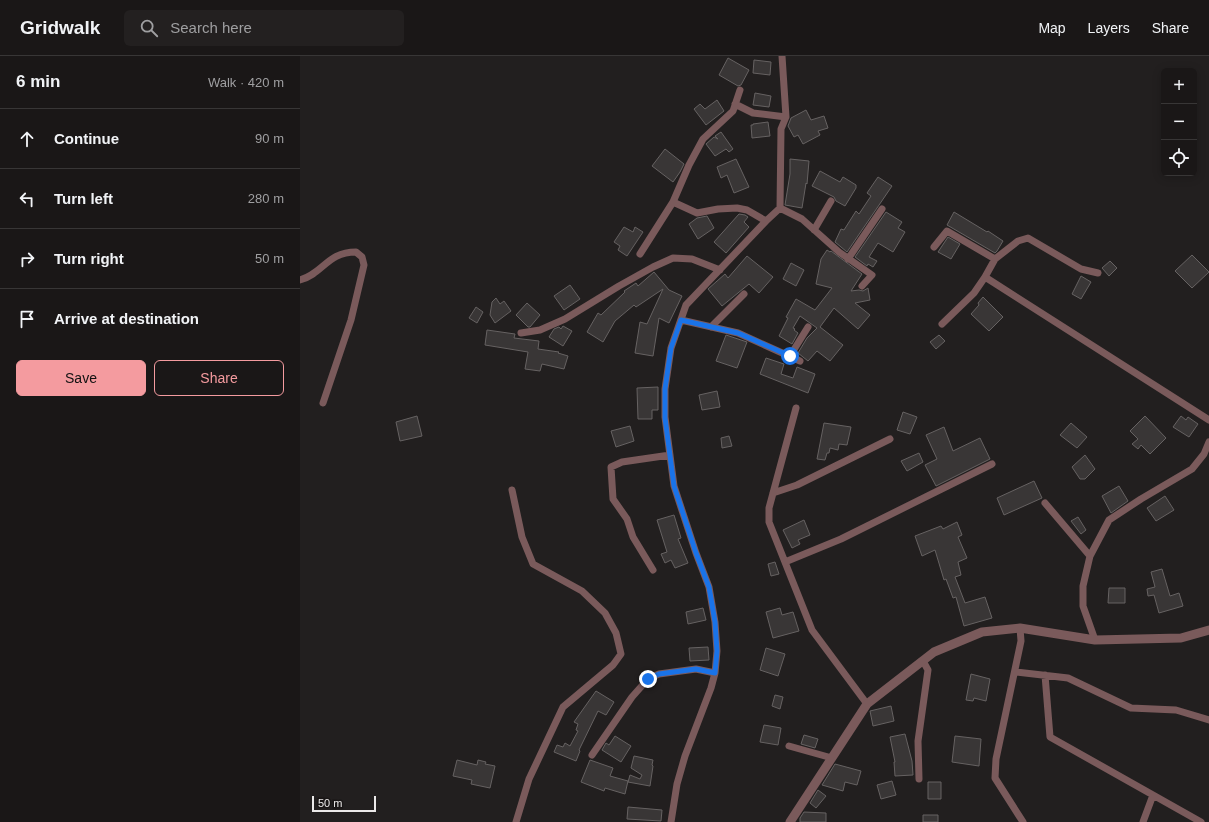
<!DOCTYPE html>
<html lang="en">
<head>
<meta charset="utf-8">
<style>
  body { margin:0; font-family:Arial,sans-serif; background:#232020; color:#f1f3f6 }
  .controls { position:absolute; right:12px; top:12px; display:grid; overflow:hidden; border-radius:6px; box-shadow:0 2px 10px #0003 }
  .controls button { width:36px; height:36px; display:grid; place-items:center; padding:0; border:0; border-bottom:1px solid #383636; background:#1a1717; color:#f1f3f6; font:20px sans-serif }
  .scale { position:absolute; left:12px; bottom:10px; width:64px; box-sizing:border-box; padding-left:4px; border:2px solid #ebe9e9; border-top:0; font-size:11px; line-height:14px; white-space:nowrap; color:#ebe9e9; -webkit-text-stroke:3px #191616; paint-order:stroke }
  .stop { position:absolute; width:12px; height:12px; margin:-9px; border:3px solid #1a73e8; border-radius:50%; background:#fff }
  .stop.end { background:#1a73e8; border-color:#fff; box-shadow:0 1px 4px #0008 }
  .list { margin:0; padding:0; list-style:none }
  h2 { display:flex; justify-content:space-between; align-items:center; height:52px; margin:0; padding:0 16px; font-size:17px }
  h2 small { font-size:13px; font-weight:400; color:#9f9fa1 }
  .list li { display:grid; grid-template-columns:26px 1fr auto; gap:12px; align-items:center; box-sizing:border-box; height:60px; padding:0 16px; border-top:1px solid #383636 }
  .list b { display:block; font-size:15px; white-space:nowrap }
  .list em { font-size:13px; font-style:normal; color:#9f9fa1 }
  .actions { display:flex; gap:8px; padding:12px 16px }
  .actions a { flex:1; padding:9px 0; border:1px solid #f49b9f; border-radius:6px; text-align:center; font-size:14px; color:#f49b9f }
  .actions .main { background:#f49b9f; color:#111 }
  .icon { flex:none; width:22px; height:22px; fill:none; stroke:currentColor; stroke-width:2; stroke-linecap:round; stroke-linejoin:round }
  .map { position:relative; flex:none; width:909px; height:766px; overflow:hidden }
  header { display:flex; align-items:center; gap:24px; box-sizing:border-box; height:56px; padding:0 20px; background:#1a1717; border-bottom:1px solid #383636 }
  header strong { font-size:19px }
  nav { display:flex; gap:22px; margin-inline-start:auto; font-size:14px }
  .search { width:280px; height:36px; background:#232020; display:flex; align-items:center; gap:10px; box-sizing:border-box; padding:0 14px; border-radius:6px; color:#9f9fa1; font-size:15px }
  main { display:flex }
  aside { flex:1; background:#1a1717 }
  .map>svg:first-child { display:block }
  .building { fill:#393636; stroke:#666262 }
  .lines { fill:none; stroke-linecap:round; stroke-linejoin:round }
  .minor { stroke:#7a5a5b; stroke-width:7 }
  .tertiary { stroke:#7a5a5b; stroke-width:9 }
  .route { stroke:#1a73e8; stroke-width:5 }
</style>
</head>
<body>
<header>
<strong>Gridwalk</strong>
<div class="search"><svg class="icon" aria-label="search" viewBox="0 0 24 24"><circle cx="10" cy="10" r="6"/><path d="M15 15l6 6"/></svg>Search here</div>
<nav><a>Map</a><a>Layers</a><a>Share</a></nav>
</header>
<main>
<aside>
<h2>6 min<small>Walk · 420 m</small></h2>
<ul class="list">
<li><svg class="icon" aria-label="ahead" viewBox="0 0 24 24"><path d="M12 20V5M6 11l6-6 6 6"/></svg><div><b>Continue</b></div><em>90 m</em></li>
<li><svg class="icon" aria-label="left" viewBox="0 0 24 24"><path d="M17 20v-9H6M10 6l-5 5 5 5"/></svg><div><b>Turn left</b></div><em>280 m</em></li>
<li><svg class="icon" aria-label="right" viewBox="0 0 24 24"><path d="M7 20v-9h11M14 6l5 5-5 5"/></svg><div><b>Turn right</b></div><em>50 m</em></li>
<li><svg class="icon" aria-label="arrive" viewBox="0 0 24 24"><path d="M6 21V4h12l-3 4 3 4H6"/></svg><div><b>Arrive at destination</b></div></li>
</ul>
<div class="actions"><a class="main">Save</a><a>Share</a></div>
</aside>
<div class="map">
<svg width="909" height="766" viewBox="0 0 909 766">
  <rect width="100%" height="100%" fill="#221f1f"/>
  <path class="building" d="M 428,2 L 449,14 L 441,29 L 438,30 L 419,19 Z
    M 454,4 L 471,6 L 470,19 L 453,17 Z
    M 455,37 L 471,40 L 469,51 L 453,49 Z
    M 417,44 L 424,55 L 406,69 L 394,53 L 400,48 L 405,53 Z
    M 506,54 L 511,64 L 524,60 L 528,72 L 518,75 L 520,79 L 503,88 L 498,79 L 494,81 L 488,70 L 491,62 Z
    M 468,66 L 470,80 L 452,82 L 451,69 L 453,69 L 453,68 Z
    M 421,76 L 433,93 L 429,96 L 426,93 L 415,100 L 406,88 L 414,81 L 418,83 L 415,80 Z
    M 365,93 L 384,108 L 380,116 L 373,126 L 352,110 Z
    M 436,103 L 449,131 L 434,137 L 427,119 L 421,122 L 417,111 Z
    M 490,103 L 509,105 L 507,128 L 506,127 L 502,152 L 485,149 L 490,118 Z
    M 520,115 L 540,126 L 543,121 L 556,129 L 556,132 L 545,150 L 536,145 L 534,141 L 512,130 Z
    M 578,121 L 592,130 L 547,196 L 535,186 L 541,173 L 544,174 L 556,155 L 559,158 L 571,140 L 567,137 Z
    M 586,156 L 602,166 L 598,172 L 605,176 L 593,196 L 578,187 L 569,201 L 577,205 L 573,211 L 568,208 L 567,210 L 555,201 Z
    M 654,156 L 687,176 L 688,175 L 703,185 L 697,195 L 695,197 L 647,169 Z
    M 439,158 L 445,159 L 448,161 L 444,166 L 449,171 L 426,197 L 414,186 Z
    M 407,160 L 414,172 L 398,183 L 389,168 L 397,162 Z
    M 324,171 L 333,176 L 335,171 L 343,176 L 327,200 L 318,194 L 320,190 L 314,186 Z
    M 648,181 L 660,188 L 651,203 L 638,196 Z
    M 527,194 L 530,196 L 531,195 L 562,218 L 551,235 L 559,234 L 563,235 L 568,232 L 570,244 L 555,247 L 570,259 L 558,273 L 534,252 L 520,271 L 543,289 L 530,305 L 517,295 L 508,305 L 498,297 L 507,282 L 517,272 L 500,260 L 493,272 L 495,273 L 494,274 L 498,277 L 492,288 L 479,280 L 488,262 L 486,261 L 496,243 L 515,254 L 532,232 L 516,228 L 521,203 Z
    M 892,199 L 909,216 L 892,232 L 875,215 Z
    M 447,200 L 473,221 L 459,237 L 449,228 L 422,250 L 408,233 L 425,218 L 428,222 Z
    M 810,205 L 817,212 L 809,220 L 802,212 Z
    M 491,207 L 504,214 L 496,230 L 483,223 Z
    M 354,216 L 369,234 L 382,240 L 369,267 L 359,262 L 353,300 L 335,297 L 340,266 L 347,268 L 363,233 L 336,251 L 334,249 L 315,265 L 303,286 L 287,276 L 298,257 L 301,259 L 325,236 L 324,235 L 336,227 L 338,230 Z
    M 781,220 L 791,226 L 781,243 L 772,238 Z
    M 270,229 L 280,243 L 264,254 L 254,240 Z
    M 683,241 L 703,261 L 689,275 L 671,258 L 679,249 L 678,247 Z
    M 196,242 L 200,248 L 204,245 L 211,255 L 195,267 L 190,259 L 192,246 Z
    M 227,247 L 240,259 L 230,271 L 228,271 L 216,259 Z
    M 176,251 L 183,256 L 177,267 L 169,262 Z
    M 263,270 L 272,275 L 263,290 L 249,281 L 254,273 L 259,271 L 261,273 Z
    M 187,274 L 215,278 L 214,282 L 239,285 L 238,293 L 259,296 L 258,297 L 268,300 L 264,313 L 242,308 L 240,315 L 225,313 L 228,296 L 185,289 Z
    M 426,279 L 447,286 L 437,312 L 416,305 Z
    M 639,279 L 645,285 L 636,293 L 630,286 Z
    M 466,302 L 484,308 L 481,318 L 493,322 L 497,311 L 515,318 L 508,337 L 460,318 Z
    M 358,331 L 358,354 L 352,354 L 352,363 L 338,363 L 337,332 Z
    M 417,335 L 420,351 L 402,354 L 399,339 Z
    M 603,356 L 617,361 L 610,378 L 597,374 Z
    M 117,360 L 122,380 L 100,385 L 96,366 Z
    M 845,360 L 866,382 L 850,398 L 841,389 L 838,393 L 832,388 L 838,383 L 830,375 Z
    M 881,360 L 886,364 L 888,361 L 898,368 L 889,381 L 873,371 Z
    M 524,367 L 551,371 L 547,389 L 539,388 L 538,394 L 530,392 L 529,397 L 527,397 L 525,404 L 517,403 Z
    M 771,367 L 787,381 L 777,392 L 760,379 Z
    M 330,370 L 334,385 L 316,391 L 311,375 Z
    M 644,371 L 653,395 L 680,382 L 690,403 L 636,430 L 625,409 L 637,403 L 626,379 Z
    M 429,380 L 432,390 L 422,392 L 421,382 Z
    M 619,397 L 623,406 L 607,415 L 601,405 Z
    M 785,399 L 795,413 L 785,423 L 780,423 L 772,411 Z
    M 734,425 L 742,442 L 704,459 L 697,442 Z
    M 819,430 L 828,445 L 811,457 L 802,440 Z
    M 865,440 L 874,454 L 856,465 L 847,452 Z
    M 374,459 L 381,482 L 378,483 L 388,507 L 375,512 L 371,504 L 365,507 L 361,498 L 367,496 L 357,464 Z
    M 778,461 L 786,474 L 781,478 L 771,465 Z
    M 504,464 L 510,479 L 498,484 L 500,488 L 492,492 L 483,474 Z
    M 657,466 L 662,479 L 658,481 L 667,502 L 658,506 L 661,519 L 655,521 L 665,547 L 685,541 L 692,562 L 664,570 L 656,541 L 653,542 L 646,523 L 644,524 L 635,494 L 622,500 L 615,480 L 641,470 L 643,473 Z
    M 475,506 L 479,518 L 471,520 L 468,508 Z
    M 862,513 L 870,540 L 879,537 L 883,550 L 859,557 L 854,539 L 848,540 L 847,533 L 855,531 L 851,516 Z
    M 809,532 L 825,532 L 825,547 L 808,547 Z
    M 403,552 L 406,564 L 388,568 L 386,556 Z
    M 480,552 L 482,559 L 493,556 L 499,575 L 473,582 L 466,556 Z
    M 408,591 L 409,604 L 390,605 L 389,592 Z
    M 466,592 L 485,598 L 478,620 L 460,614 Z
    M 671,618 L 690,623 L 686,645 L 674,642 L 673,645 L 666,644 Z
    M 296,635 L 314,646 L 306,659 L 298,655 L 279,694 L 280,695 L 276,705 L 254,696 L 257,689 L 263,691 L 265,687 L 270,690 L 278,675 L 276,674 L 278,668 L 274,666 Z
    M 475,639 L 483,641 L 480,653 L 472,650 Z
    M 591,650 L 594,665 L 573,670 L 570,655 Z
    M 464,669 L 481,672 L 478,689 L 460,686 Z
    M 605,678 L 612,705 L 613,719 L 595,720 L 594,706 L 595,706 L 590,681 Z
    M 504,679 L 518,683 L 515,692 L 501,688 Z
    M 315,680 L 331,690 L 321,706 L 302,694 L 306,687 L 309,689 Z
    M 655,680 L 681,683 L 679,710 L 652,706 Z
    M 334,700 L 353,704 L 352,709 L 353,710 L 350,730 L 328,726 L 330,719 L 340,723 L 342,719 L 331,712 Z
    M 157,704 L 177,709 L 178,704 L 186,706 L 185,708 L 195,710 L 190,732 L 171,728 L 172,724 L 153,720 Z
    M 290,704 L 313,712 L 310,720 L 328,725 L 325,738 L 305,732 L 304,735 L 281,726 Z
    M 535,708 L 561,715 L 557,729 L 545,726 L 543,735 L 522,729 Z
    M 592,725 L 596,739 L 581,743 L 577,729 Z
    M 628,726 L 641,726 L 641,743 L 628,743 Z
    M 518,734 L 526,740 L 516,752 L 510,747 Z
    M 328,751 L 362,754 L 361,765 L 327,763 Z
    M 504,756 L 526,757 L 526,766 L 500,766 L 500,762 Z
    M 623,759 L 638,759 L 638,766 L 623,766 Z"/>
  <g class="lines">
    <path class="minor" d="M 435,48 L 453,57 L 486,61
      M 373,146 L 397,157 L 418,153 L 437,152 L 447,154 L 466,165
      M 480,152 L 502,163 L 539,196 L 572,219 L 562,230
      M 514,174 L 531,145
      M 634,191 L 647,175 L 695,203
      M 340,198 L 373,146 L 389,109 L 403,83 L 433,55 L 440,34
      M 548,203 L 582,153
      M 685,221 L 909,364
      M 0,224 C 24,217 27,196 56,196 L 62,201 L 64,209 L 51,264 L 23,347
      M 381,264 L 438,277 L 500,305
      M 642,268 L 674,237 L 685,221 L 695,203 L 718,185 L 728,182 L 781,213 L 798,217
      M 411,271 L 444,238
      M 221,277 L 240,274 L 265,263 L 319,230 L 353,211 L 373,202 L 392,203 L 420,214
      M 490,300 L 508,271
      M 496,352 L 469,452 L 469,466 L 512,574 L 567,648
      M 212,434 L 222,481 L 233,508 L 282,535 L 305,557 L 316,577 L 321,598 L 313,609 L 263,651 L 229,723 L 216,766
      M 473,437 L 497,429 L 590,383
      M 745,447 L 790,500
      M 485,506 L 541,483 L 692,408
      M 353,514 L 333,481 L 327,463 L 313,443 L 311,411 L 322,406 L 370,399
      M 720,572 L 721,585 L 696,703 L 695,722 L 723,766
      M 795,584 L 783,550 L 783,530 L 790,500 L 809,464 L 841,443 L 892,413 L 904,398 L 909,386
      M 716,616 L 768,622 L 831,652 L 876,654 L 909,664
      M 745,619 L 750,681 L 901,766
      M 489,690 L 532,702
      M 292,699 L 332,641 L 348,623 L 359,618 L 396,613 L 415,617
      M 619,723 L 618,685 L 628,614 L 623,605
      M 371,766 L 377,728 L 385,700 L 411,632 L 415,617 L 417,595 L 415,566 L 409,531 L 396,497 L 374,430 L 365,361 L 365,333 L 371,292 L 386,249 L 466,165 L 480,152 L 481,73 L 486,61 L 482,0
      M 843,766 L 853,739"/>
    <path class="tertiary" d="M 490,766 L 567,648 L 634,596 L 682,576 L 720,572 L 795,584 L 881,582 L 909,574"/>
  </g>
  <g class="lines">
    <path class="route" d="M 348,623 L 359,618 L 396,613 L 415,617 L 417,595 L 415,566 L 409,531 L 396,497 L 374,430 L 365,362 L 365,333 L 371,292 L 381,264 L 438,277 L 490,300"/>
  </g>
</svg>
<div class="controls">
<button>+</button>
<button>−</button>
<button><svg class="icon" aria-label="locate" viewBox="0 0 24 24"><circle cx="12" cy="12" r="6"/><path d="M12 2v4M12 18v4M2 12h4M18 12h4"/></svg></button>
</div>
<div class="scale">50 m</div>
<div class="stop" style="left:490px;top:300px"></div>
<div class="stop end" style="left:348px;top:623px"></div>
</div>
</main>
</body>
</html>
